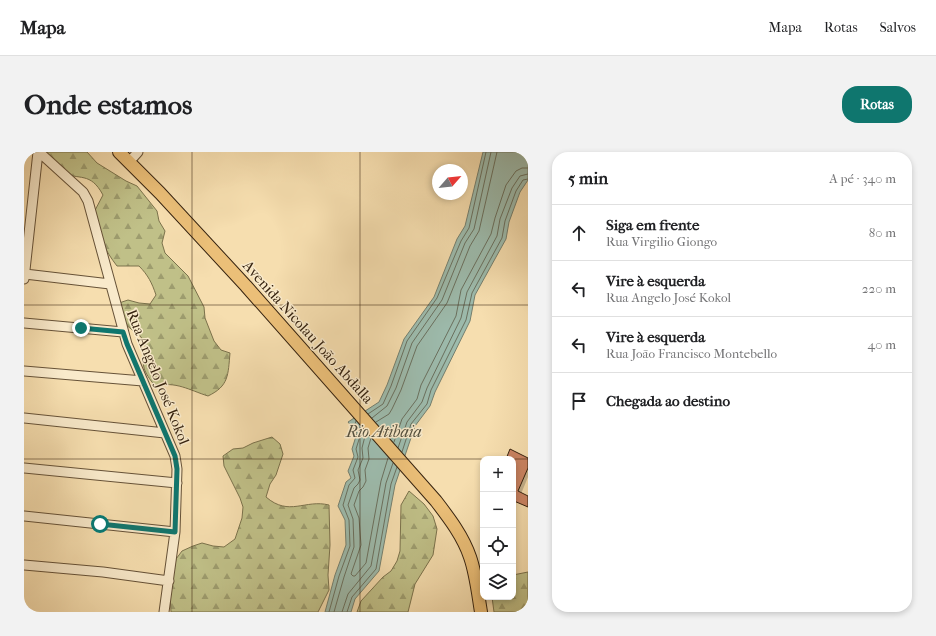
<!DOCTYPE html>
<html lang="pt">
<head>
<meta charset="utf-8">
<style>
  body { margin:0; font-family:"IM FELL French Canon",serif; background:#f2f2f2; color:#202124 }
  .controls { position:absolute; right:12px; bottom:12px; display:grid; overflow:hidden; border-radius:8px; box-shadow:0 2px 6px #0003 }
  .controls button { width:36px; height:36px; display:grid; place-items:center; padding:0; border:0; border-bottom:1px solid #e0e0e0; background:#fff; color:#202124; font:20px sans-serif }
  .compass { position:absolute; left:408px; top:12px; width:36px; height:36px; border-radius:50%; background:#fff; box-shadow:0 2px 6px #0003; rotate:62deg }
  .stop { position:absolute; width:12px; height:12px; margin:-9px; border:3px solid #0f766e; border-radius:50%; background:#fff }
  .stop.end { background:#0f766e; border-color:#fff; box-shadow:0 1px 4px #0008 }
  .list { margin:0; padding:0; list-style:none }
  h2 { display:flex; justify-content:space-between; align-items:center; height:52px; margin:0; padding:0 16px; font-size:17px }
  h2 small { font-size:13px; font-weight:400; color:#757577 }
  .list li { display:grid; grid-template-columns:26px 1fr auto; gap:12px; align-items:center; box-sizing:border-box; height:56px; padding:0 16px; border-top:1px solid #e0e0e0 }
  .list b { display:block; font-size:15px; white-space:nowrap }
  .list p { margin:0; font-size:13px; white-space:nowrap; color:#757577 }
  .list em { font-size:13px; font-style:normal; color:#757577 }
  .icon { flex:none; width:22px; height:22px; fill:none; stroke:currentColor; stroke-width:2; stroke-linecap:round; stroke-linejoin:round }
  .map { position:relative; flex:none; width:504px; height:460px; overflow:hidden; border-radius:16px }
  header { display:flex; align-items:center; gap:24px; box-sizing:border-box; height:56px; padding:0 20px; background:#fff; border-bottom:1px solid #e0e0e0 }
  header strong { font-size:19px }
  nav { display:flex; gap:22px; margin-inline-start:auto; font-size:14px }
  .intro { display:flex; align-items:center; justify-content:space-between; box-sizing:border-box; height:96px; padding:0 24px }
  h1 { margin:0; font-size:28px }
  .button { padding:10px 18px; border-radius:16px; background:#0f766e; color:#fff; font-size:14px; font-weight:700 }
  main { display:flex; gap:24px; padding:0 24px }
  aside { flex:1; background:#fff; border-radius:16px; box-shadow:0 2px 6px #0003 }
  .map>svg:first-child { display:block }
  .forest { fill:url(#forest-firs); stroke:#7b724c }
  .water { fill:#9dbcae; stroke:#747f6f }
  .shadow { fill:#0003 }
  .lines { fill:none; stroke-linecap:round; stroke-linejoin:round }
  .shore { stroke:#6a705f; stroke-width:1 }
  .building { fill:#cb8564; stroke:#362310 }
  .minor-casing { stroke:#665238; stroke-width:11 }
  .major-casing { stroke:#362310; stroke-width:14 }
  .minor { stroke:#f9eacb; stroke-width:9 }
  .major { stroke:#ebbf78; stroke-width:12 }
  .route { stroke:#0f766e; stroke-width:5 }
  .grid { fill:none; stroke:#362310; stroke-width:1; stroke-opacity:0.55 }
  .labels { text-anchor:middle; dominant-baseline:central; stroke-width:3; stroke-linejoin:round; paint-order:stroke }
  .street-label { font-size:15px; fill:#362310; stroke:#f9eacb }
  .water-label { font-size:16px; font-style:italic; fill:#55513f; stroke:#f9eacb }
</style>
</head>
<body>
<header>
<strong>Mapa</strong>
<nav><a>Mapa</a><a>Rotas</a><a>Salvos</a></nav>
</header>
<div class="intro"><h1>Onde estamos</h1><a class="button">Rotas</a></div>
<main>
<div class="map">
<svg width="504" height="460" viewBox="0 0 504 460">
  <defs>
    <pattern id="forest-firs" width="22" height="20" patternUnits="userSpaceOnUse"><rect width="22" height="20" fill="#c0c088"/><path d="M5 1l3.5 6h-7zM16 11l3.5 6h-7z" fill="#9d9c6e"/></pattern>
  </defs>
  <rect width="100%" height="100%" fill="#f6deaf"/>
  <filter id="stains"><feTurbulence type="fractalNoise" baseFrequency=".005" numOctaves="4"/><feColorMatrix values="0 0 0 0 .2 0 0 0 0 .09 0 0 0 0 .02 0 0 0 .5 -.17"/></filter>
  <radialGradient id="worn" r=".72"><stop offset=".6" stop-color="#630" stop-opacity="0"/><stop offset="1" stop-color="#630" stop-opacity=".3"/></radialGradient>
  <path class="forest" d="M 22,0 L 63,0 L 73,11 L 102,29 L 113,34 L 133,59 L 135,69 L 141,79 L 138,91 L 141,101 L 164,124 L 180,155 L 181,166 L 190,189 L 197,198 L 206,201 C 204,223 205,234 184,244 C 165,238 152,229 131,234 C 120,220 116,213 122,196 L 117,185 L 101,172 L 95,151 L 104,148 L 115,151 L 126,152 L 132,143 C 128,131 124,123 115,114 L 93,114 C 82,100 73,82 68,64 L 79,43 C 66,19 56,29 36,20 C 35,20 31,18 31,17 C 27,13 24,5 22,0 Z
    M 248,285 L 256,292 L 259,302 L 252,323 L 246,332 L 242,345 C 265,365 281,347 305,353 L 306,393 L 304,423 L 305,438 L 294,460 L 147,460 L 146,442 L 152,407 L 158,399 L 169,394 L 178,391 L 189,394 L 200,395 L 211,387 L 218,366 L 219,355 L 216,346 L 200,314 L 199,304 L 209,297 L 219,296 L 229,291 Z
    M 385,339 L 400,352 L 409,364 L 413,377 L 409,403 L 391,432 L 384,460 L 333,460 L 337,449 L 359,425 L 367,419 L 373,409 L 376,399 L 377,353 Z
    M 504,420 L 504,460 L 470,460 L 468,445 L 489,445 L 489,423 Z"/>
  <path class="water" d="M 459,0 L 504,0 L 504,28 L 496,40 L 485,70 L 482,87 L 451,143 L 446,169 L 411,240 L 406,254 L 391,274 L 371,333 L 355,419 L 331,447 L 327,460 L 301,460 L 311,423 L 322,393 L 321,368 L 314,354 L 322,330 L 327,326 L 324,319 L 330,304 L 328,297 L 333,281 L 324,270 L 355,250 L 363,233 L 380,187 L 410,145 L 433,87 L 441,74 Z"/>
  <path class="shadow" d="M 483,307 L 504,307 L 504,325 L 497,342 L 504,345 L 504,355 L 489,348 L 489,307 Z"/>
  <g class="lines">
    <path class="shore" d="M 344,262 L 359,252 L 367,234 L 383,189 L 413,146 L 437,89 L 445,76 L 462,0
      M 348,266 L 363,254 L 372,236 L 388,191 L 418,148 L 441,91 L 450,77 L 467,0
      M 352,270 L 365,262 L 368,257 L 377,238 L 393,194 L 423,151 L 446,94 L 455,79 L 473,0
      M 347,286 L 344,296 L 345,307 L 341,318 L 342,329 L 339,335 L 335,339 L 330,353 L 335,366 L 337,393 L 327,422 L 329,424 L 331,424 L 342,411 L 357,329 L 364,306
      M 370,290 L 378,267 L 393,247 L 397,233 L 432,164 L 437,138 L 467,82 L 471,66 L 482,33 L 492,19 L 498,16 L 504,16
      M 374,296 L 383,270 L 398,250 L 403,236 L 437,166 L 443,140 L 473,84 L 476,67 L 488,36 L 496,24 L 504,22
      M 378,300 L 387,272 L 403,252 L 407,238 L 442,168 L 448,141 L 478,86 L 481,69 L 492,39 L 499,28 L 504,27
      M 305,460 L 315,424 L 326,394 L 325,368 L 319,353 L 325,333 L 331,326 L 329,318 L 334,305 L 332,297 L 337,281 L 331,272 L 332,269
      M 310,460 L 320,425 L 330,395 L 329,367 L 324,353 L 330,336 L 334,332 L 336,328 L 334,318 L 339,306 L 338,296 L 342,280
      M 318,460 L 324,442 L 347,414 L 362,331 L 369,311
      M 323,460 L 328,445 L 352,417 L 367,332 L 373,315"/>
  </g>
  <path class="building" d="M 486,297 L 504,306 L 504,316 L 494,339 L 504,344 L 504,355 L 490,349 L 489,351 L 489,307 L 482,307 Z"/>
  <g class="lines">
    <g class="minor-casing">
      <path id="minor" d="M 15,0 L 59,40 L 64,49 L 103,192 L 151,304 L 153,317 L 151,380 L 140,460
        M 105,10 L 114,0
        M 1,122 L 86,132
        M 0,127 L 14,0
        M 0,171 L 99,180
        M 0,219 L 119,229
        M 0,266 L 141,281
        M 0,316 L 153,331
        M 0,364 L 151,380
        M 0,413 L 79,420 L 145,429
        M 0,460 L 1,460"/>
    </g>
    <g class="major-casing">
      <path id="major" d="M 95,0 L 136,41 L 222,134 L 412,349 C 425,366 439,384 446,405 C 452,422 454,442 457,460"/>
    </g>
    <use href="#minor" class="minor"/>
    <use href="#major" class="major"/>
  </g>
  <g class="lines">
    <path class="route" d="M 57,176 L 99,180 L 103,192 L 151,304 L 153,317 L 151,380 L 76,372"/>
  </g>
  <path class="grid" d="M 168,0 L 168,460M 336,0 L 336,460M 0,153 L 504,153M 0,307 L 504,307"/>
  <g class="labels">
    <g class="street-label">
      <text transform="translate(284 180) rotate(48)">Avenida Nicolau João Abdalla</text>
      <text transform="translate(134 225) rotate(68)">Rua Angelo José Kokol</text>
    </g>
    <g class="water-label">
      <text x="360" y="279">Rio Atibaia</text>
    </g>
  </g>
  <rect width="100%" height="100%" filter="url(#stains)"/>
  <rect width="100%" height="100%" fill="url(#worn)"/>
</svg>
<div class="controls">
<button>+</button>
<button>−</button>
<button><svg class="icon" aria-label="locate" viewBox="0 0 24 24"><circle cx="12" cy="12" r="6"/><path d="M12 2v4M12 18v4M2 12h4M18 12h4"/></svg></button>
<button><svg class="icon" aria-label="layers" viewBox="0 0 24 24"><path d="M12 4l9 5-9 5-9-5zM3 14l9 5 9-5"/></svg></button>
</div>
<svg class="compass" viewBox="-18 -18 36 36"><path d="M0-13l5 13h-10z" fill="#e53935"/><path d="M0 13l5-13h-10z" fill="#757577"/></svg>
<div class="stop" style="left:76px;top:372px"></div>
<div class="stop end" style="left:57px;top:176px"></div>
</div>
<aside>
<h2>5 min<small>A pé · 340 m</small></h2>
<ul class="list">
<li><svg class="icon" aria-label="ahead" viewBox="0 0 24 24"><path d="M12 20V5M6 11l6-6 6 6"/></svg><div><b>Siga em frente</b><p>Rua Virgilio Giongo</p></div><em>80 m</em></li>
<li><svg class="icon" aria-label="left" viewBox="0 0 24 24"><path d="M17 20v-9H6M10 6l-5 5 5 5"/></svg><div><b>Vire à esquerda</b><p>Rua Angelo José Kokol</p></div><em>220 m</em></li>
<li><svg class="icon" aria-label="left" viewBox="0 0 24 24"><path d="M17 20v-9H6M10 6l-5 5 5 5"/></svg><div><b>Vire à esquerda</b><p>Rua João Francisco Montebello</p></div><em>40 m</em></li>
<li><svg class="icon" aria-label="arrive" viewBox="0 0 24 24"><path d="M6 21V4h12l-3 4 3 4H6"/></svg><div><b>Chegada ao destino</b></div></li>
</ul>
</aside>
</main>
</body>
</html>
